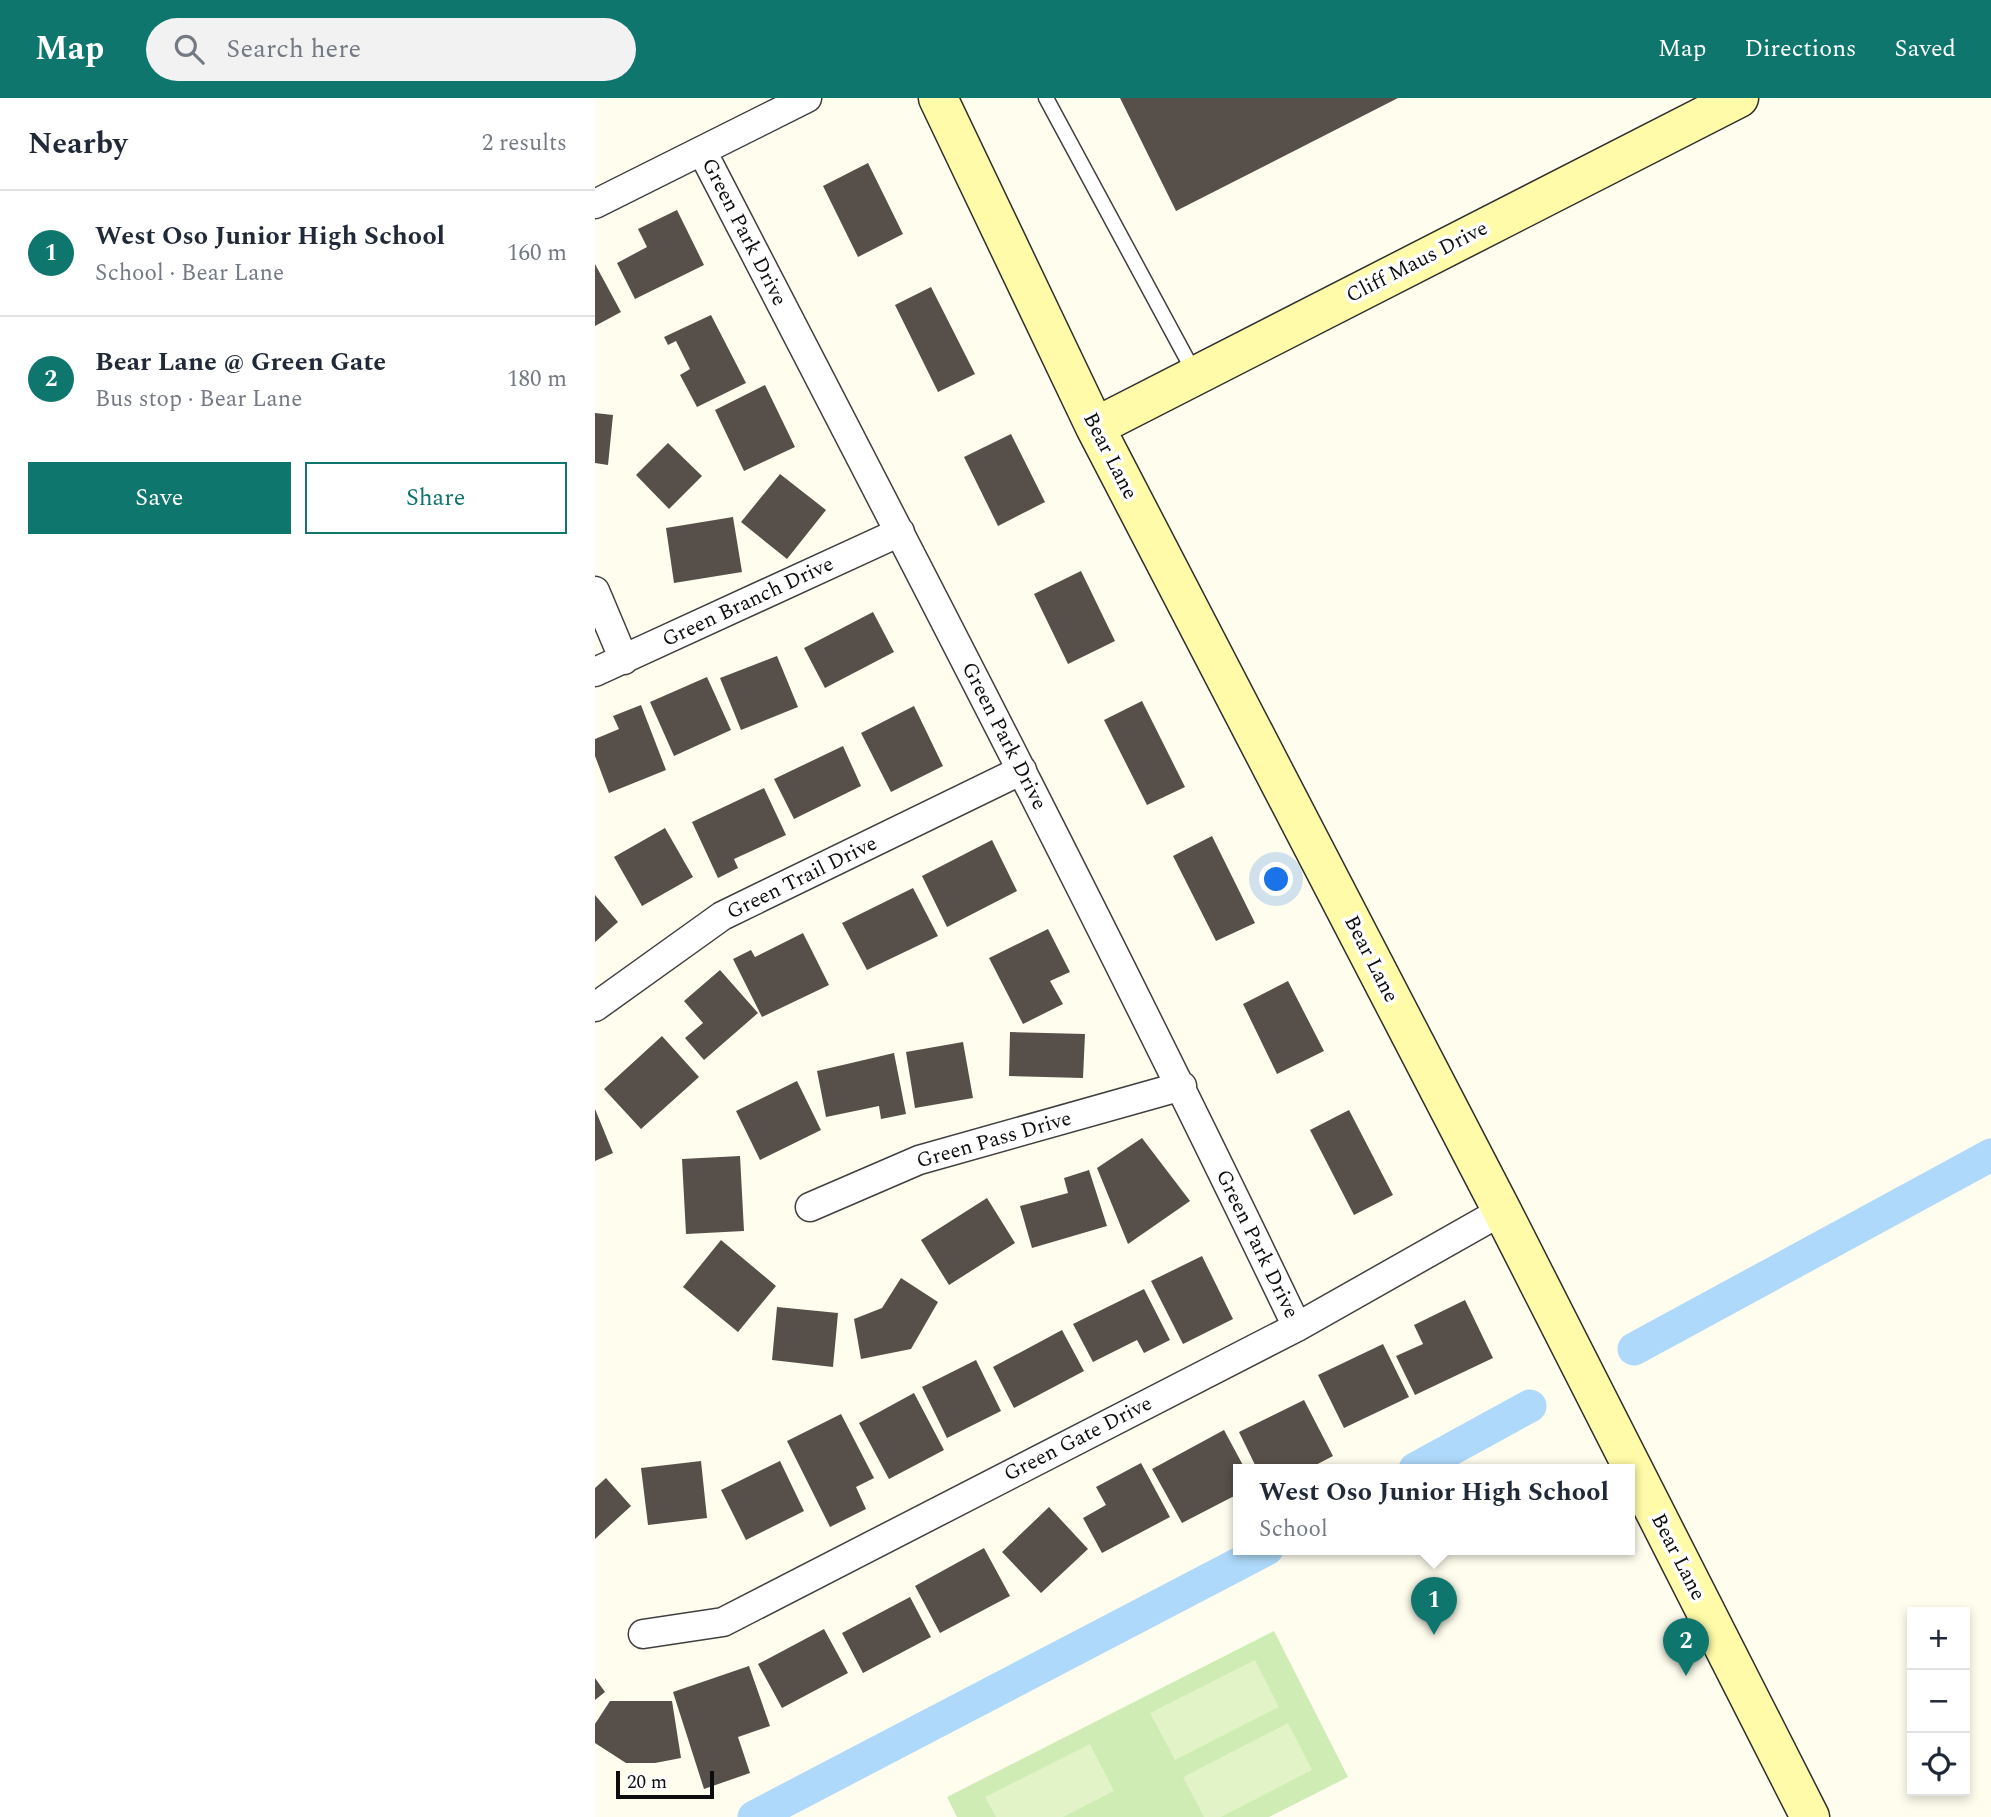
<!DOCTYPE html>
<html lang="en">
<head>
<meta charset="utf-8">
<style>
  body { margin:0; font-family:Spectral,serif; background:#f2f2f3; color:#1f2937 }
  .controls { position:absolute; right:21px; bottom:21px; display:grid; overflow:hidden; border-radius:0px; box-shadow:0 4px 10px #0003 }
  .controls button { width:63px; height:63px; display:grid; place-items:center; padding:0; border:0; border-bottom:2px solid #e0e1e3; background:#fff; color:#1f2937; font:35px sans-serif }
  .scale { position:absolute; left:21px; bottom:18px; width:98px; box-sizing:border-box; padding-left:7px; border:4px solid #0d0d0d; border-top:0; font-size:19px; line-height:24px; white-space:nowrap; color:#0d0d0d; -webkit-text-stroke:5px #fff; paint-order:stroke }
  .you { position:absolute; left:682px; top:782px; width:24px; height:24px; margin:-18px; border:5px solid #fff; border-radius:50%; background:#1a73e8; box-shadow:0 0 0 10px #1a73e833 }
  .badge { display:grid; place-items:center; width:46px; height:46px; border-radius:50%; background:#0f766e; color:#fff; font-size:23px; font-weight:700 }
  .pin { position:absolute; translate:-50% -58px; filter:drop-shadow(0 2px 4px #0008) }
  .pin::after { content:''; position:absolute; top:37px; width:24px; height:21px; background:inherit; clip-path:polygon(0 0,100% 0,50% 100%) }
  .popup { position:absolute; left:638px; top:1366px; width:402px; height:91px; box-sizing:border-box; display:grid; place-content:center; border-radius:0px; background:#fff; filter:drop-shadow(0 2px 5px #0005); font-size:23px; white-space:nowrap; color:#747a83 }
  .popup b { font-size:26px; color:#1f2937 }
  .popup::after { content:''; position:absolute; left:50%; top:100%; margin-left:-14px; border:14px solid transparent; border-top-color:#fff }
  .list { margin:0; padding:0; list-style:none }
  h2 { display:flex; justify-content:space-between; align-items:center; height:91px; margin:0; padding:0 28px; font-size:30px }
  h2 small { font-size:23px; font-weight:400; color:#747a83 }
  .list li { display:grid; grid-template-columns:46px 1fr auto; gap:21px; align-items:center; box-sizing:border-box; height:126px; padding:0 28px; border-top:2px solid #e0e1e3 }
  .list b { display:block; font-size:26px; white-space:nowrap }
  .list p { margin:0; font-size:23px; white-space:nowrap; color:#747a83 }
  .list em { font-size:23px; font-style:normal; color:#747a83 }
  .actions { display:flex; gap:14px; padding:21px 28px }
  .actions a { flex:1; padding:16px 0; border:2px solid #0f766e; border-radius:0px; text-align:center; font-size:24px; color:#0f766e }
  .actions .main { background:#0f766e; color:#fff }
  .icon { flex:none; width:38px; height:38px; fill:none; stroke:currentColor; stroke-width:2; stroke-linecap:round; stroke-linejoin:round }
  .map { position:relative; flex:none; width:1396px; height:1719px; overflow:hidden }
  header { display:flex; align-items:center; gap:42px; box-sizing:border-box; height:98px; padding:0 35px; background:#0f766e; color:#fff }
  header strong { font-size:33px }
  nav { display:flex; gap:38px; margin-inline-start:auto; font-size:24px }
  .search { width:490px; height:63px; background:#f2f2f3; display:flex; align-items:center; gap:18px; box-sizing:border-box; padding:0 24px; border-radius:38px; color:#747a83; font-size:26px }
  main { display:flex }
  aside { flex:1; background:#fff }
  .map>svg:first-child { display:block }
  .green { fill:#ceecb4 }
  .pitch { fill:#e1f3c7 }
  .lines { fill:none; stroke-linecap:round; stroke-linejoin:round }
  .canal { stroke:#aed9fa; stroke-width:33 }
  .building { fill:#574f49 }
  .lane-casing { stroke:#404040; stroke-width:17 }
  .street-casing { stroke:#404040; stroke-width:31 }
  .secondary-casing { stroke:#2f2f2f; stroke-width:41 }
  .lane { stroke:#fff; stroke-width:14 }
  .street { stroke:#fff; stroke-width:28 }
  .secondary { stroke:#fffba8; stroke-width:38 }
  .labels { text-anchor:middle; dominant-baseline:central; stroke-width:7; stroke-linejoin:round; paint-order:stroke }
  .street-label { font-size:21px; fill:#0d0d0d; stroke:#fff }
</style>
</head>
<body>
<header>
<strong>Map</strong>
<div class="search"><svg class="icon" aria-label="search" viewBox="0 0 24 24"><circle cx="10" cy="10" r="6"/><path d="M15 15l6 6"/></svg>Search here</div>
<nav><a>Map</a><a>Directions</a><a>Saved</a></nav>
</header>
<main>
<aside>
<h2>Nearby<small>2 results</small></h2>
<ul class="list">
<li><span class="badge">1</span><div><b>West Oso Junior High School</b><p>School · Bear Lane</p></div><em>160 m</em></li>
<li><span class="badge">2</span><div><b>Bear Lane @ Green Gate</b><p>Bus stop · Bear Lane</p></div><em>180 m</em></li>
</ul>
<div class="actions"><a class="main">Save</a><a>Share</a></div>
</aside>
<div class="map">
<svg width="1396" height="1719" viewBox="0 0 1396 1719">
  <rect width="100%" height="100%" fill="#fffded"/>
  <path class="green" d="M 679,1533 L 753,1679 L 674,1719 L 362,1719 L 352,1699 Z"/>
  <path class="pitch" d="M 660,1562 L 684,1609 L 580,1662 L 555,1615 Z
    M 693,1625 L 717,1672 L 626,1719 L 609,1719 L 588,1679 Z
    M 495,1646 L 519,1693 L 468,1719 L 401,1719 L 390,1699 Z"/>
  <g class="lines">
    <path class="canal" d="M 1039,1251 L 1396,1057
      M 820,1371 L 935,1308
      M 159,1719 L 672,1451"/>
  </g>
  <path class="building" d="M 525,0 L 803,0 L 581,113 Z
    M 273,65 L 308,136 L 263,159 L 228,88 Z
    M 82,112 L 109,167 L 40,201 L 22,165 L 52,149 L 43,131 Z
    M 0,166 L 26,214 L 0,228 Z
    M 336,189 L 380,276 L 343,294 L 300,207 Z
    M 116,217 L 151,285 L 102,309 L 85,277 L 95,271 L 81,243 L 73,247 L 69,239 Z
    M 170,287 L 200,349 L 149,373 L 120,312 Z
    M 0,315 L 18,317 L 13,367 L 0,365 Z
    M 416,336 L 450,404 L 403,428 L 369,359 Z
    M 73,345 L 107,378 L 74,411 L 41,377 Z
    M 185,376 L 231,412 L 192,461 L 146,424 Z
    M 138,419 L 147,474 L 79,485 L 71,430 Z
    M 486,473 L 520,543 L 473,566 L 439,496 Z
    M 278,514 L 299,554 L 230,590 L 209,550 Z
    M 182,558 L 203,609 L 146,632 L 125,580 Z
    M 112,579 L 136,632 L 79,658 L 55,604 Z
    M 547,603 L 590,689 L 552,707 L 509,622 Z
    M 46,607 L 71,672 L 14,695 L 0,658 L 0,641 L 24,631 L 18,618 Z
    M 319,608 L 348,668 L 296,694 L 266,635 Z
    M 248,648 L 266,688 L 199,721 L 179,681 Z
    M 169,690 L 191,737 L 139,761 L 143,770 L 123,780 L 97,724 Z
    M 70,730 L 98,779 L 47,808 L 19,759 Z
    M 617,738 L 660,825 L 621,843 L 578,758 Z
    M 397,742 L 422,793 L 352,829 L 327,778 Z
    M 318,790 L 343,838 L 272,872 L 247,825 Z
    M 0,797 L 23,824 L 0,844 Z
    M 453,831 L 475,874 L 455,883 L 468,906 L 428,926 L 394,860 Z
    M 208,835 L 234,887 L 167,919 L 138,861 L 156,852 L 160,859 Z
    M 125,872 L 163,915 L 109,962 L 90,940 L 108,925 L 89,903 Z
    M 693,883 L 729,953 L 682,976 L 648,906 Z
    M 415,934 L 490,936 L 488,980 L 414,978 Z
    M 67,938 L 104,979 L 46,1031 L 9,991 Z
    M 368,944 L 378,1000 L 320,1010 L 311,954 Z
    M 299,955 L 311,1016 L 286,1021 L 284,1008 L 231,1019 L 222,973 Z
    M 202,983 L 226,1032 L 165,1062 L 141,1013 Z
    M 0,1011 L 18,1055 L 0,1063 Z
    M 754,1012 L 798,1097 L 759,1117 L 715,1032 Z
    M 547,1040 L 595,1103 L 533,1146 L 502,1070 Z
    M 145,1058 L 149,1133 L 91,1136 L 87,1061 Z
    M 494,1072 L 512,1128 L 437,1150 L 425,1108 L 473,1095 L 469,1080 Z
    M 392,1100 L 420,1145 L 354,1187 L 326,1142 Z
    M 126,1142 L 181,1188 L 143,1234 L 88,1189 Z
    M 607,1158 L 638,1221 L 588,1246 L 556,1183 Z
    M 306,1180 L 343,1204 L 316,1251 L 266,1261 L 259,1221 L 287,1210 Z
    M 549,1191 L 575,1242 L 549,1255 L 542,1242 L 498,1264 L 478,1226 Z
    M 870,1202 L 898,1260 L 820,1297 L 801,1258 L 828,1246 L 819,1227 Z
    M 182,1209 L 243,1215 L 238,1269 L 177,1262 Z
    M 467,1232 L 489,1273 L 419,1310 L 398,1269 Z
    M 788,1246 L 814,1299 L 749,1330 L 723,1277 Z
    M 381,1262 L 406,1313 L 352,1340 L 327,1289 Z
    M 319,1295 L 349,1352 L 294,1381 L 264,1325 Z
    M 709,1302 L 738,1358 L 713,1371 L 662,1371 L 644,1334 Z
    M 246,1316 L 279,1380 L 261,1389 L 271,1411 L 235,1429 L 192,1343 Z
    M 629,1332 L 650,1371 L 643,1371 L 643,1396 L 587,1425 L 557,1371 Z
    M 106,1363 L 112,1420 L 53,1427 L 46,1370 Z
    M 185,1363 L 209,1413 L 151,1442 L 126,1392 Z
    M 546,1365 L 575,1419 L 507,1455 L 488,1420 L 511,1407 L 501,1389 Z
    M 11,1380 L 36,1408 L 0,1441 L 0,1390 Z
    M 454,1409 L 493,1451 L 446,1495 L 407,1454 Z
    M 389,1450 L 415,1498 L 345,1535 L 320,1488 Z
    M 315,1499 L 336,1539 L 268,1575 L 247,1535 Z
    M 229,1531 L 253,1575 L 187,1610 L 163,1566 Z
    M 154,1568 L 175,1628 L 143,1639 L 155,1675 L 109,1691 L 78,1594 Z
    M 0,1580 L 10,1594 L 0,1602 Z
    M 15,1603 L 77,1603 L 86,1660 L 60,1665 L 31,1665 L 0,1645 L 0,1626 Z"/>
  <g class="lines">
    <g class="lane-casing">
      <path id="lane" d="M 451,0 L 600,276"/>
    </g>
    <g class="street-casing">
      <path id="street" d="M 107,53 C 309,443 512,832 702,1229
        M 0,106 L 212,0
        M 0,493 L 29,562
        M 0,574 L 305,434
        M 0,909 L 127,818 L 427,672
        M 215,1109 L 324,1062 L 587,988
        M 48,1536 L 128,1524 L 702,1229 L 907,1113"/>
    </g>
    <g class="secondary-casing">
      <path id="secondary" d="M 343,0 L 500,329 L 907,1113 L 1215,1719
        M 500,329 L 1144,0"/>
    </g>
    <use href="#lane" class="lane"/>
    <use href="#street" class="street"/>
    <use href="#secondary" class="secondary"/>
  </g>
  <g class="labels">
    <g class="street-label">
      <text transform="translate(149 134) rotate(63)">Green Park Drive</text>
      <text transform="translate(822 164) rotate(-27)">Cliff Maus Drive</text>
      <text transform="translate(515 358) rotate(63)">Bear Lane</text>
      <text transform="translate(153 504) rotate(-25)">Green Branch Drive</text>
      <text transform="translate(409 638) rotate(63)">Green Park Drive</text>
      <text transform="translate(207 780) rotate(-26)">Green Trail Drive</text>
      <text transform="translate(776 861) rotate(63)">Bear Lane</text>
      <text transform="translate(399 1042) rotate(-16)">Green Pass Drive</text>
      <text transform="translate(662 1146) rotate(64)">Green Park Drive</text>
      <text transform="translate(483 1341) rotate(-27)">Green Gate Drive</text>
      <text transform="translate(1083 1459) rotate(63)">Bear Lane</text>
    </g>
  </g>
</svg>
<div class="controls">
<button>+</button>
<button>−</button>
<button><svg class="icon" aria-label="locate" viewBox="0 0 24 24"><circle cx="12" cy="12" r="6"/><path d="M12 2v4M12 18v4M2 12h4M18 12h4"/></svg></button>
</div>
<div class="scale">20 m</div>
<div class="you"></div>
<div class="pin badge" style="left:839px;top:1537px">1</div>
<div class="popup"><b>West Oso Junior High School</b>School</div>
<div class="pin badge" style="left:1091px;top:1578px">2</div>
</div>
</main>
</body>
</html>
